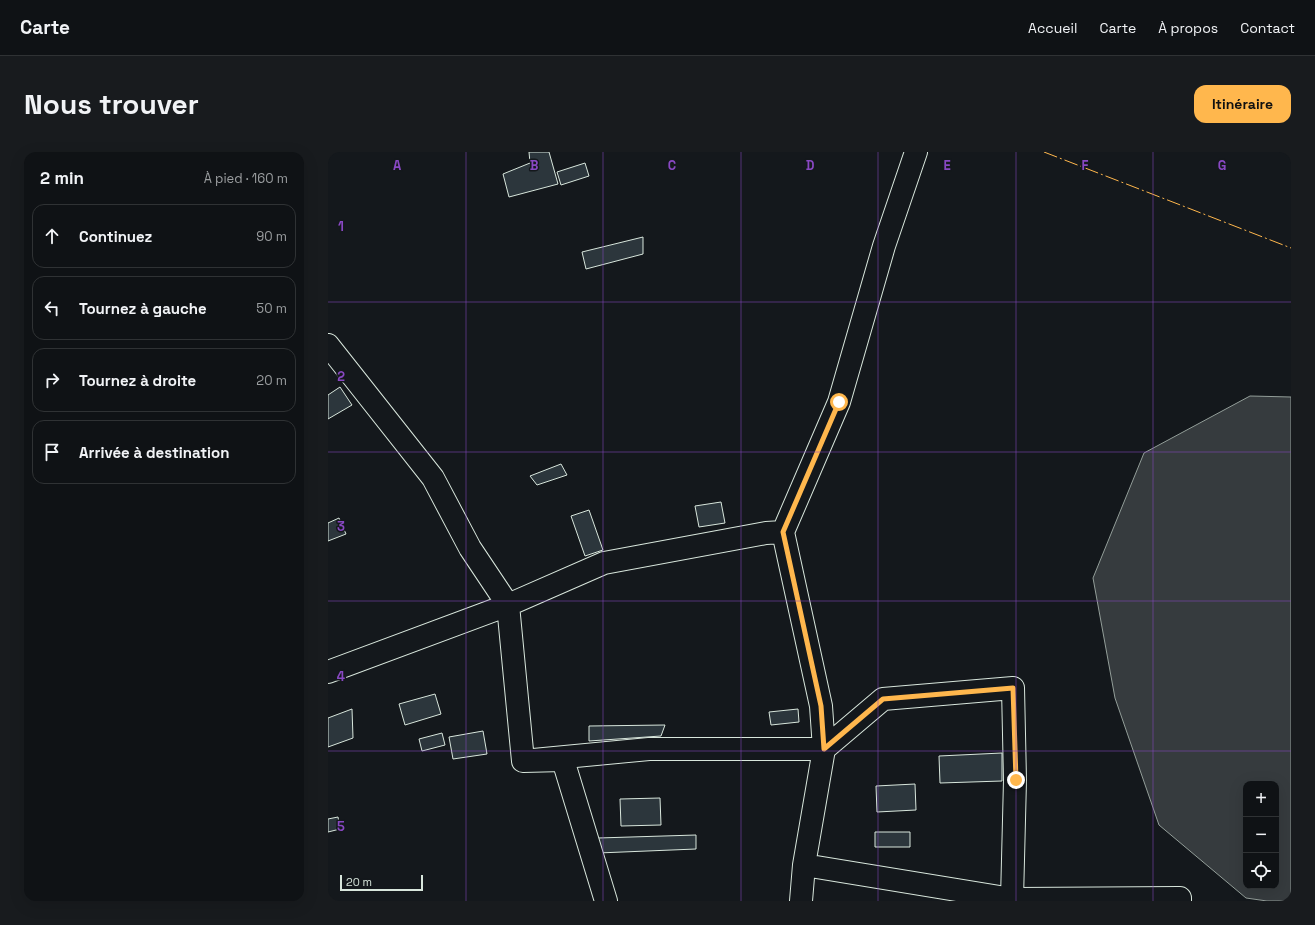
<!DOCTYPE html>
<html lang="fr">
<head>
<meta charset="utf-8">
<style>
  body { margin:0; font-family:"Space Grotesk",sans-serif; background:#181b1e; color:#f1f3f6 }
  .controls { position:absolute; right:12px; bottom:12px; display:grid; overflow:hidden; border-radius:8px; box-shadow:0 4px 16px #0002 }
  .controls button { width:36px; height:36px; display:grid; place-items:center; padding:0; border:0; border-bottom:1px solid #2f3234; background:#0f1215; color:#f1f3f6; font:20px sans-serif }
  .scale { position:absolute; left:12px; bottom:10px; width:83px; box-sizing:border-box; padding-left:4px; border:2px solid #d8e6dc; border-top:0; font-size:11px; line-height:14px; white-space:nowrap; color:#d8e6dc; -webkit-text-stroke:3px #14181c; paint-order:stroke }
  .stop { position:absolute; width:12px; height:12px; margin:-9px; border:3px solid #ffb74d; border-radius:50%; background:#fff }
  .stop.end { background:#ffb74d; border-color:#fff; box-shadow:0 1px 4px #0008 }
  .list { margin:0; padding:0; list-style:none }
  h2 { display:flex; justify-content:space-between; align-items:center; height:52px; margin:0; padding:0 16px; font-size:17px }
  h2 small { font-size:13px; font-weight:400; color:#9b9ea0 }
  .list li { display:grid; grid-template-columns:26px 1fr auto; gap:12px; align-items:center; box-sizing:border-box; height:64px; margin:0 8px 8px; padding:0 8px; border:1px solid #2f3234; border-radius:12px }
  .list b { display:block; font-size:15px; white-space:nowrap }
  .list em { font-size:13px; font-style:normal; color:#9b9ea0 }
  .icon { flex:none; width:22px; height:22px; fill:none; stroke:currentColor; stroke-width:2; stroke-linecap:round; stroke-linejoin:round }
  .map { position:relative; flex:none; width:963px; height:749px; overflow:hidden; border-radius:12px }
  header { display:flex; align-items:center; gap:24px; box-sizing:border-box; height:56px; padding:0 20px; background:#0f1215; border-bottom:1px solid #2f3234 }
  header strong { font-size:19px }
  nav { display:flex; gap:22px; margin-inline-start:auto; font-size:14px }
  .intro { display:flex; align-items:center; justify-content:space-between; box-sizing:border-box; height:96px; padding:0 24px }
  h1 { margin:0; font-size:28px }
  .button { padding:10px 18px; border-radius:12px; background:#ffb74d; color:#111; font-size:14px; font-weight:700 }
  main { display:flex; gap:24px; padding:0 24px }
  aside { flex:1; background:#0f1215; border-radius:12px; box-shadow:0 4px 16px #0002 }
  .map>svg:first-child { display:block }
  .water { fill:#363b3e; stroke:#939e99; fill-rule:evenodd }
  .building { fill:#2c363c; stroke:#d8e6dc }
  .lines { fill:none; stroke-linecap:round; stroke-linejoin:round }
  .minor-casing { stroke:#d8e6dc; stroke-width:24 }
  .minor { stroke:#14181c; stroke-width:22 }
  .power { stroke:#ffb74d; stroke-width:1; stroke-dasharray:14 3 2 3; stroke-linecap:butt }
  .route { stroke:#ffb74d; stroke-width:5 }
  .grid { fill:none; stroke:#8948c3; stroke-width:1; stroke-opacity:0.55 }
  .grid-label { font-size:13px; text-anchor:middle; font-weight:bold; fill:#8948c3; stroke:#14181c; stroke-width:3; stroke-linejoin:round; paint-order:stroke }
</style>
</head>
<body>
<header>
<strong>Carte</strong>
<nav><a>Accueil</a><a>Carte</a><a>À propos</a><a>Contact</a></nav>
</header>
<div class="intro"><h1>Nous trouver</h1><a class="button">Itinéraire</a></div>
<main>
<aside>
<h2>2 min<small>À pied · 160 m</small></h2>
<ul class="list">
<li><svg class="icon" aria-label="ahead" viewBox="0 0 24 24"><path d="M12 20V5M6 11l6-6 6 6"/></svg><div><b>Continuez</b></div><em>90 m</em></li>
<li><svg class="icon" aria-label="left" viewBox="0 0 24 24"><path d="M17 20v-9H6M10 6l-5 5 5 5"/></svg><div><b>Tournez à gauche</b></div><em>50 m</em></li>
<li><svg class="icon" aria-label="right" viewBox="0 0 24 24"><path d="M7 20v-9h11M14 6l5 5-5 5"/></svg><div><b>Tournez à droite</b></div><em>20 m</em></li>
<li><svg class="icon" aria-label="arrive" viewBox="0 0 24 24"><path d="M6 21V4h12l-3 4 3 4H6"/></svg><div><b>Arrivée à destination</b></div></li>
</ul>
</aside>
<div class="map">
<svg width="963" height="749" viewBox="0 0 963 749">
  <rect width="100%" height="100%" fill="#14181c"/>
  <path class="water" d="M 922,244 L 963,245 L 963,749 L 939,749 L 918,746 L 831,673 L 787,546 L 765,426 L 816,301 ZM 918,632 L 948,632 L 948,734 L 918,734 Z"/>
  <path class="building" d="M 201,0 L 221,0 L 230,32 L 181,45 L 175,22 L 202,11 Z
    M 257,11 L 261,24 L 233,33 L 229,20 Z
    M 315,85 L 315,102 L 258,117 L 254,100 Z
    M 12,235 L 24,253 L 0,267 L 0,243 Z
    M 233,312 L 239,323 L 209,333 L 202,324 Z
    M 393,350 L 397,371 L 371,375 L 367,354 Z
    M 261,358 L 275,398 L 257,404 L 243,364 Z
    M 11,366 L 18,382 L 0,389 L 0,371 Z
    M 107,542 L 113,562 L 77,573 L 71,552 Z
    M 24,557 L 25,586 L 0,595 L 0,566 Z
    M 470,557 L 471,570 L 443,573 L 441,560 Z
    M 337,573 L 333,584 L 261,589 L 261,574 Z
    M 155,579 L 159,602 L 125,607 L 121,585 Z
    M 114,581 L 117,593 L 94,599 L 91,587 Z
    M 674,601 L 674,629 L 612,631 L 611,604 Z
    M 587,632 L 588,658 L 549,660 L 548,634 Z
    M 332,646 L 333,673 L 293,674 L 292,647 Z
    M 10,665 L 12,677 L 0,680 L 0,667 Z
    M 547,680 L 582,680 L 582,695 L 547,695 Z
    M 368,683 L 368,697 L 270,701 L 270,686 Z"/>
  <g class="lines">
    <g class="minor-casing">
      <path id="minor" d="M 0,193 L 105,326 L 142,396 L 180,453 L 195,609 L 235,608 L 278,749
        M 0,520 L 180,453 L 276,411 L 438,381 L 455,380
        M 195,609 L 321,597 L 496,597 L 555,547 L 685,536 L 687,628 L 684,747 L 852,746 L 852,749
        M 476,713 L 684,747
        M 473,749 L 476,713 L 496,597 L 493,554 L 455,380 L 511,250 L 556,94 L 588,0"/>
    </g>
    <use href="#minor" class="minor"/>
    <path class="power" d="M 716,0 L 963,96"/>
  </g>
  <g class="lines">
    <path class="route" d="M 511,250 L 455,380 L 493,554 L 496,597 L 555,547 L 685,536 L 688,628"/>
  </g>
  <path class="grid" d="M 138,0 L 138,749M 275,0 L 275,749M 413,0 L 413,749M 550,0 L 550,749M 688,0 L 688,749M 825,0 L 825,749M 0,150 L 963,150M 0,300 L 963,300M 0,449 L 963,449M 0,599 L 963,599"/>
  <g class="grid-label">
    <text x="69" y="18">A</text>
    <text x="206" y="18">B</text>
    <text x="344" y="18">C</text>
    <text x="482" y="18">D</text>
    <text x="619" y="18">E</text>
    <text x="757" y="18">F</text>
    <text x="894" y="18">G</text>
    <text x="13" y="79">1</text>
    <text x="13" y="229">2</text>
    <text x="13" y="379">3</text>
    <text x="13" y="529">4</text>
    <text x="13" y="679">5</text>
  </g>
</svg>
<div class="controls">
<button>+</button>
<button>−</button>
<button><svg class="icon" aria-label="locate" viewBox="0 0 24 24"><circle cx="12" cy="12" r="6"/><path d="M12 2v4M12 18v4M2 12h4M18 12h4"/></svg></button>
</div>
<div class="scale">20 m</div>
<div class="stop" style="left:511px;top:250px"></div>
<div class="stop end" style="left:688px;top:628px"></div>
</div>
</main>
</body>
</html>
